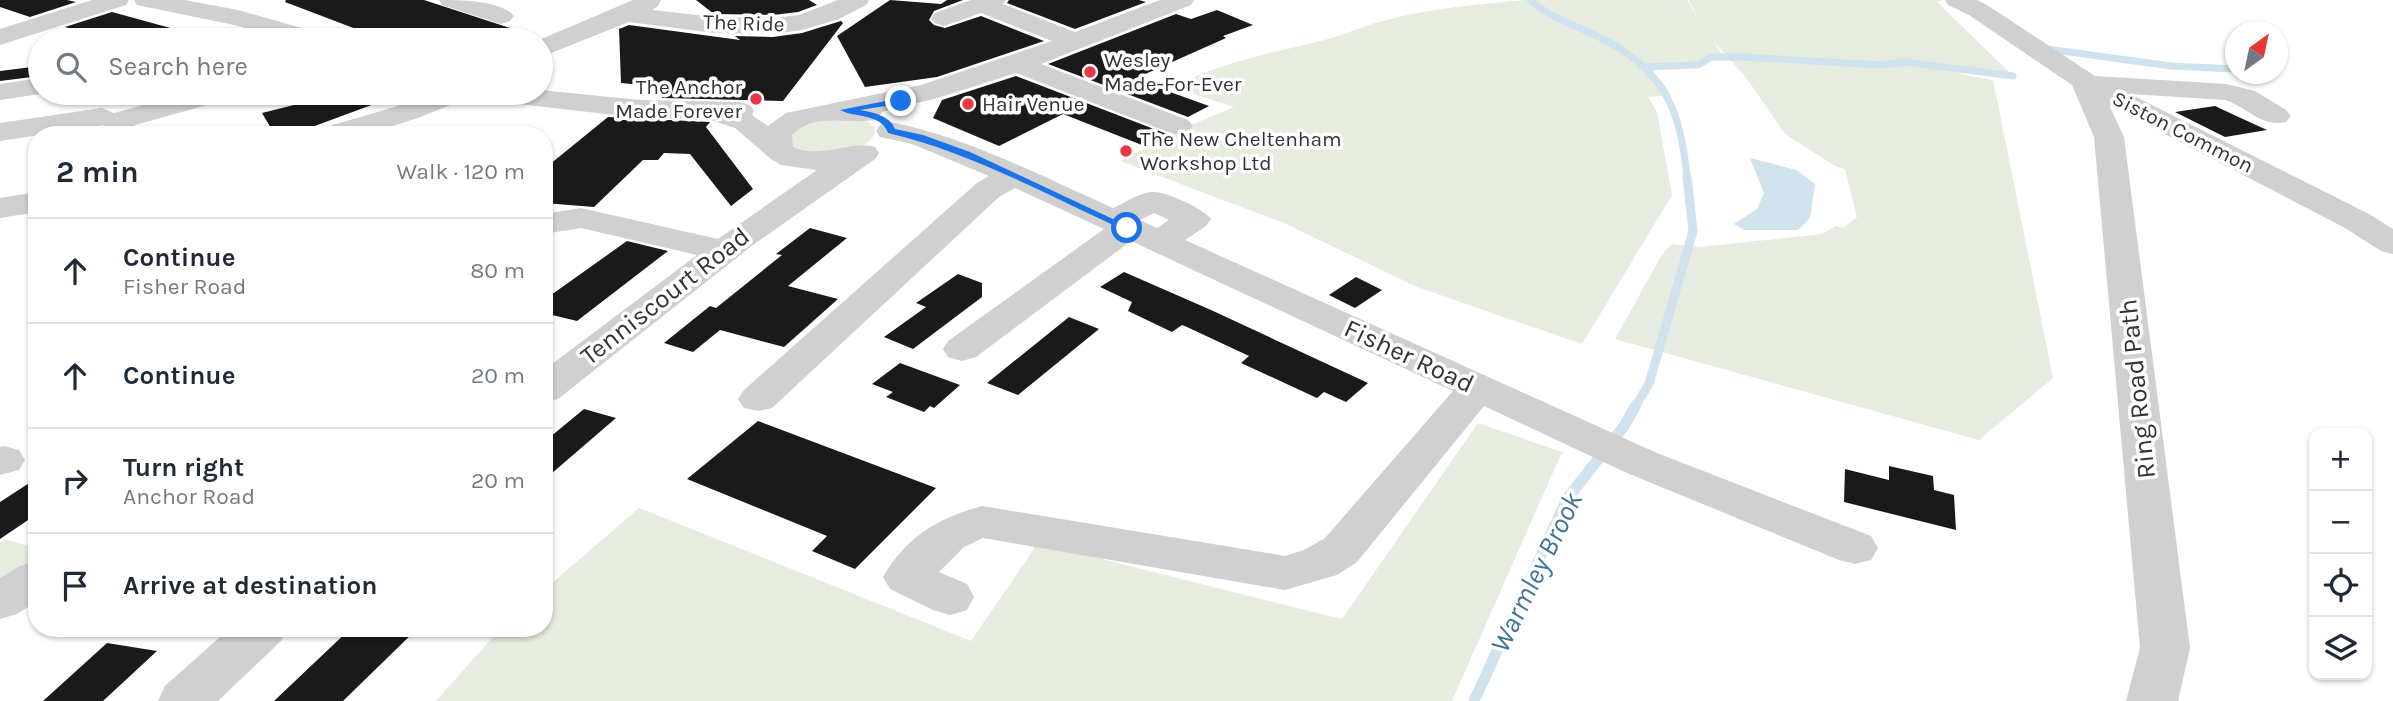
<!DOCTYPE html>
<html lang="en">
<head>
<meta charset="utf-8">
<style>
  body { margin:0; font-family:Karla,sans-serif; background:#f2f2f3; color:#1f2937 }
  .controls { position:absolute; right:21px; bottom:21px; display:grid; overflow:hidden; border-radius:14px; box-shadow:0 2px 5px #0004 }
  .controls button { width:63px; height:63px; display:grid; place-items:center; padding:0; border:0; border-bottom:2px solid #e0e1e3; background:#fff; color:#1f2937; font:35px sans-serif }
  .compass { position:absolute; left:2225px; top:21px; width:63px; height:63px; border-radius:50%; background:#fff; box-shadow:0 2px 5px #0004; rotate:33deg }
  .stop { position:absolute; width:21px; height:21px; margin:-16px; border:5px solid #1a73e8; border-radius:50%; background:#fff }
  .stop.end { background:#1a73e8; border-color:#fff; box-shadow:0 2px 7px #0008 }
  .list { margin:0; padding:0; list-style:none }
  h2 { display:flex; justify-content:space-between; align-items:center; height:91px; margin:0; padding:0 28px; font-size:30px }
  h2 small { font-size:23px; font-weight:400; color:#747a83 }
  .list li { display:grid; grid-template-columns:46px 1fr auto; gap:21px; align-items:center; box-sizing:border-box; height:105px; padding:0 28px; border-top:2px solid #e0e1e3 }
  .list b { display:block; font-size:26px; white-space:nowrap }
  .list p { margin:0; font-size:23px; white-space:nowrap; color:#747a83 }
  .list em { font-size:23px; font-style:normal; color:#747a83 }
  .icon { flex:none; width:38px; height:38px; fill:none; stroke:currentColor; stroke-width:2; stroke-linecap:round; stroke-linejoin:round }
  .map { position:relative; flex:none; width:2393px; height:701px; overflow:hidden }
  .search { position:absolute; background:#fff; box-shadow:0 2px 5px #0004; left:28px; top:28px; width:525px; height:77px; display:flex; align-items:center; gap:18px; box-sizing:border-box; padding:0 24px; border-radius:38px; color:#747a83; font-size:26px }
  .panel { position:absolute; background:#fff; box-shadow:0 2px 5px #0004; left:28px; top:126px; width:525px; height:511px; border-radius:28px }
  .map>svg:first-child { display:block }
  .green { fill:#e6ecdf }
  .water { fill:#cfe2ee }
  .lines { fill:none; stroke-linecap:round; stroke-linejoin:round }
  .stream-far2 { stroke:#cfe2ee; stroke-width:7 }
  .stream-far1 { stroke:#cfe2ee; stroke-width:9 }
  .stream { stroke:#cfe2ee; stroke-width:11 }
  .building { fill:#1a1a1a }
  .minor { fill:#d0d0d0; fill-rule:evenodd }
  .route { fill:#1a73e8 }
  .poi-dot { fill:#e63946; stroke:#fff; stroke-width:2.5 }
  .labels { text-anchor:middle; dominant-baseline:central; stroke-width:7; stroke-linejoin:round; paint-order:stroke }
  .far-street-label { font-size:21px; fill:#333; stroke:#fff }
  .far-poi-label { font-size:21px; fill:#333; stroke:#fff; text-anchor:start }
  .street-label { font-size:26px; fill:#333; stroke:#fff }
  .water-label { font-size:28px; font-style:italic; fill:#3f7597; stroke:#fff }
</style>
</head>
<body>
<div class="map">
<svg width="2393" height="701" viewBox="0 0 2393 701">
  <rect width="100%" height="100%" fill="#fff"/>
  <path class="green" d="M 1525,0 L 1538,8 L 1531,0 L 1687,0 L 1697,16 L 1689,0 L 1943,0 L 1937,2 L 2013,76 L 1955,73 L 1993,80 L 2053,378 L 1979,440 L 1615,339 L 1660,258 L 1671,244 L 1701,247 L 1822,234 L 1836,226 L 1843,228 L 1857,217 L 1845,169 L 1835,166 L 1785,134 L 1745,76 L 1713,41 L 1724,57 L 1711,57 L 1698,65 L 1645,67 L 1661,81 L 1671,95 L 1648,97 L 1657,112 L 1672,195 L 1582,344 L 1417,287 L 1284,223 L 1120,161 L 1177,131 L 1234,107 L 1173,87 C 1219,63 1271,53 1321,41 C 1344,35 1365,25 1387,20 C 1432,8 1479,4 1525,0 Z
    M 863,119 L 875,127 L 875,133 C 859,161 819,153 793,150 L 788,133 L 810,120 Z
    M 1478,423 L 1562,452 L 1452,701 L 436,701 L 501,628 L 544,628 L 544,590 L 639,508 L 971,641 L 1038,543 L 1342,619 Z
    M 7,540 L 37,548 L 37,564 L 0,590 L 0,542 Z"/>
  <path class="water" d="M 1750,158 L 1796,170 L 1815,184 L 1810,218 L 1798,230 L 1744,230 L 1734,224 L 1757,209 L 1764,193 Z"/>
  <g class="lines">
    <path class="stream-far2" d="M 1530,0 C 1550,18 1573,24 1597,36 C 1663,68 1681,107 1687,178
      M 2047,49 L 2171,66 L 2236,69
      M 1644,67 L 1698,65 L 1711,57 L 1743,57 L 1881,65 L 1905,62 L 2013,76"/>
    <path class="stream-far1" d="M 1635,407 L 1649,384 L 1693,231 L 1687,177"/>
    <path class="stream" d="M 1474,701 L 1567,499 L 1624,426 L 1636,405"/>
  </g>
  <path class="building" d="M 0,0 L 67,0 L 76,2 L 30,17 L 0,7 Z
    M 286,0 L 424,0 L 535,36 L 534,40 L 385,40 L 285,2 Z
    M 696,0 L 809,0 L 817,5 L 798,12 L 773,15 L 714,14 Z
    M 890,0 L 941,4 L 947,0 L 963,0 L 934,11 L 929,20 L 934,25 L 945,28 L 981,16 L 1044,41 L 937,77 L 865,87 L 837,36 Z
    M 1009,0 L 1139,0 L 1146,2 L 1075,29 L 1007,3 Z
    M 1217,10 L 1253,25 L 1223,36 L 1226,38 L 1134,79 L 1209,106 L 1188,117 L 1048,64 L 1176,14 L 1191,19 Z
    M 112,12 L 185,32 L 184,40 L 117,40 L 65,27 Z
    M 841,21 L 843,23 L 783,101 L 662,98 L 663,87 L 621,83 L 619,29 L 629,25 L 740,40 L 735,36 L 773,37 L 802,33 Z
    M 40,66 L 40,76 L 0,81 L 0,71 Z
    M 1016,76 L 1167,134 L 1169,135 L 1147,147 L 1063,114 L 999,146 L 933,118 L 942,100 Z
    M 342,93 L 383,93 L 385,100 L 312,127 L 281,135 L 275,135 L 262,113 Z
    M 2215,106 L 2232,114 L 2267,130 L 2225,137 L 2175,112 Z
    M 608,117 L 710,122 L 706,127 L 753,189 L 731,206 L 690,154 L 664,153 L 658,160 L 643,160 L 594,207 L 544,203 L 544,169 Z
    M 810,228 L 847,238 L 788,286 L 838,299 L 784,347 L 720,330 L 693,352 L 664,343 L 710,306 L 716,308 L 782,255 L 776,254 Z
    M 627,241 L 668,251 L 577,321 L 544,313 L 544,300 Z
    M 1124,272 L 1211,310 L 1368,383 L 1346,402 L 1324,392 L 1317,398 L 1241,363 L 1249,356 L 1187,327 L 1182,325 L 1172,332 L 1128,311 L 1132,302 L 1100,287 Z
    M 958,274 L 982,283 L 982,297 L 913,349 L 884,337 L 926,307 L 916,303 Z
    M 1356,277 L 1382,290 L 1355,308 L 1329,295 Z
    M 1069,317 L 1099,329 L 1018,395 L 987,383 Z
    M 900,363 L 960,385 L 934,408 L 930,406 L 924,412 L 886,397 L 893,392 L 872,384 Z
    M 584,409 L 616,418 L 544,480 L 544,442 Z
    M 758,421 L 936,488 L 855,569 L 812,551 L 827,536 L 687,479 Z
    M 1889,466 L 1933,476 L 1934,490 L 1954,495 L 1956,530 L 1844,502 L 1845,469 L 1889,480 Z
    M 37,478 L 37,514 L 0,539 L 0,502 Z
    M 351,628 L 418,628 L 343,701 L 274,701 Z
    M 107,643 L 157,651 L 103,701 L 43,701 Z"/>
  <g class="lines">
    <path class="minor" d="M 92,0 L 129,0 L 126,5 L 0,45 L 0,29 Z
      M 134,0 L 184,0 L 238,10 L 323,34 L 327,40 L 287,40 L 234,25 L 137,5 Z
      M 439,0 C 458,0 501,0 514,16 L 510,21 L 501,24 L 442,5 Z
      M 633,0 L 661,0 L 658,6 L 652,10 L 714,17 L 773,18 L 799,15 L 838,0 L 869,0 L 866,5 L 839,19 L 802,30 L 773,34 L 714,33 L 629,22 L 541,57 L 539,40 Z
      M 971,0 L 1006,0 L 1003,4 L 1075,32 L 1160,0 L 1194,0 L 1191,5 L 1041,64 L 1188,120 L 1193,126 L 1188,132 L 1178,135 L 1168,132 L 1016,73 L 941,97 L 882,112 L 878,119 C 851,126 815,111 792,135 L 793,147 C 820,160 848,140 875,147 L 879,153 L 875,159 L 753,245 L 558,399 L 544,402 L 544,370 L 697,255 L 581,228 L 544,234 L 544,214 L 581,208 L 718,239 L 817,170 L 781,165 L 771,159 L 735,128 L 708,119 L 640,118 L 492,101 L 482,99 L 478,93 L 541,93 L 541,90 L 640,100 L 740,102 L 750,105 L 754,111 L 752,115 L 768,126 L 786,113 L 921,85 L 1052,41 L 981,13 L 944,26 L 935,23 L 931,18 L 935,13 Z
      M 1945,0 L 1977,0 L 1987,5 L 2095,76 L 2227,84 L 2255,91 L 2286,110 L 2291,116 L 2286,122 C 2262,128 2247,107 2225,100 L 2130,94 L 2369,214 L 2393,229 L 2393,254 L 2381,251 L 2345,228 L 2109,105 L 2124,137 L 2190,648 L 2178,701 L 2126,701 L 2140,648 L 2094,137 L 2072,85 L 1969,15 L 1948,5 Z
      M 40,78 L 40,93 L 47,93 L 0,100 L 0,84 Z
      M 188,93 L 212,93 L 215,98 L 211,104 L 135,125 L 128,135 L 98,135 L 105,125 L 0,141 L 0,123 L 102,108 L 114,113 Z
      M 431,93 L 469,93 L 465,99 L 418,118 L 363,135 L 315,135 L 319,129 L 398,106 Z
      M 891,122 C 969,138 1041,176 1113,208 C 1125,203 1137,194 1150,192 C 1163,190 1203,208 1211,219 L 1206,226 L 1185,240 L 1657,453 L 1871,536 L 1878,548 L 1871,560 L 1855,564 L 1839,560 L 1627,473 L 1484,406 L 1357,562 L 1337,575 L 1285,590 L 983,538 L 964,547 L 939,572 L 967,584 L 974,597 L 967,610 L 950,615 L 933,610 L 890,589 L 883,577 C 907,536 938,518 982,506 L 1285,556 L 1304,550 L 1325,538 L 1453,391 L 1131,241 L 976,357 L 962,361 L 948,357 L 943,349 L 948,341 L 1104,229 L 1015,188 L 999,197 L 772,408 L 758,411 L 744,408 L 738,399 L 744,390 L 977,183 L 989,176 L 912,144 L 880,137 L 876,131 L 880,125 ZM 1154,213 L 1169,220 L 1157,228 L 1140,220 Z
      M 37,192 L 37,212 L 0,218 L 0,198 Z
      M 4,446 L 19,450 L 25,460 L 19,470 L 0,475 L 0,447 Z
      M 37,561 L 37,601 L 17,614 L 0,619 L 0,578 L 20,566 Z
      M 230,628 L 288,628 L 281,641 L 218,701 L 158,701 L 165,686 Z"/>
  </g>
  <path class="route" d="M 901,98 L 904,103 L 860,110 C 873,112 890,116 895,129 L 923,135 L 970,152 L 1132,228 L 1124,230 C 1047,195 970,152 888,133 C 881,113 855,118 840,110 Z"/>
  <g class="poi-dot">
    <circle cx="1090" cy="72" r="7"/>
    <circle cx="756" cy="99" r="7"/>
    <circle cx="968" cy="104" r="7"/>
    <circle cx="1126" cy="151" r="7"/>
  </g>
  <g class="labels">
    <g class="far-street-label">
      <text transform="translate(744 23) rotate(2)">The Ride</text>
      <text transform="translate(2183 132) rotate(27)">Siston Common</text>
    </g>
    <g class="far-poi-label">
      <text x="1104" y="60">Wesley<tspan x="1104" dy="24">Made-For-Ever</tspan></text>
      <text x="742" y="87" text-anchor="end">The Anchor<tspan x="742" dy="24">Made Forever</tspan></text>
      <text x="982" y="104">Hair Venue</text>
      <text x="1140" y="139">The New Cheltenham<tspan x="1140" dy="24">Workshop Ltd</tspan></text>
    </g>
    <g class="street-label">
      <text transform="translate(665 296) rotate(-38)">Tenniscourt Road</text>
      <text transform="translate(1409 356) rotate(25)">Fisher Road</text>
      <text transform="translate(2137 389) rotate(-96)">Ring Road Path</text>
    </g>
    <g class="water-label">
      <text transform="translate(1536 572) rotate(-64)">Warmley Brook</text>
    </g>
  </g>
</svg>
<div class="controls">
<button>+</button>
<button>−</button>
<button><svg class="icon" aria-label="locate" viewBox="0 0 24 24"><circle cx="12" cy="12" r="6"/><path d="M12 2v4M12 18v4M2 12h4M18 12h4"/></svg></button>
<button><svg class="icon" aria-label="layers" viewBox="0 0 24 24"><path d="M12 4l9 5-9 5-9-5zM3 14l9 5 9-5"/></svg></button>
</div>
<svg class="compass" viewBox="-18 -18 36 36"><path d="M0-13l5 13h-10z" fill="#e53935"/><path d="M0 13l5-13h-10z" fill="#747a83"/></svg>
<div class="stop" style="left:1127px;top:228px"></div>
<div class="stop end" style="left:901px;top:101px"></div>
<div class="search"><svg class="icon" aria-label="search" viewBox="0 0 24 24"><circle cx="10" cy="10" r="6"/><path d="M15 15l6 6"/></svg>Search here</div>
<section class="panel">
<h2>2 min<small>Walk · 120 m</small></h2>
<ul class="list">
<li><svg class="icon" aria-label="ahead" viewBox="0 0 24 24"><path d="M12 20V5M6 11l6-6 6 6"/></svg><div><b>Continue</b><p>Fisher Road</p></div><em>80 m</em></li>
<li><svg class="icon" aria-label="ahead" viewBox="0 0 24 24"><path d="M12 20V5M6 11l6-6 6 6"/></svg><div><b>Continue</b></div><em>20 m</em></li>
<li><svg class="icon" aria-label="right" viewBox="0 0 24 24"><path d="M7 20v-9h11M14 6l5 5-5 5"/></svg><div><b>Turn right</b><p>Anchor Road</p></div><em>20 m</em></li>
<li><svg class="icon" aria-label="arrive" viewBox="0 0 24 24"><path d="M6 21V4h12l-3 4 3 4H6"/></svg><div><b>Arrive at destination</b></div></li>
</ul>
</section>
</div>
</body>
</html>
